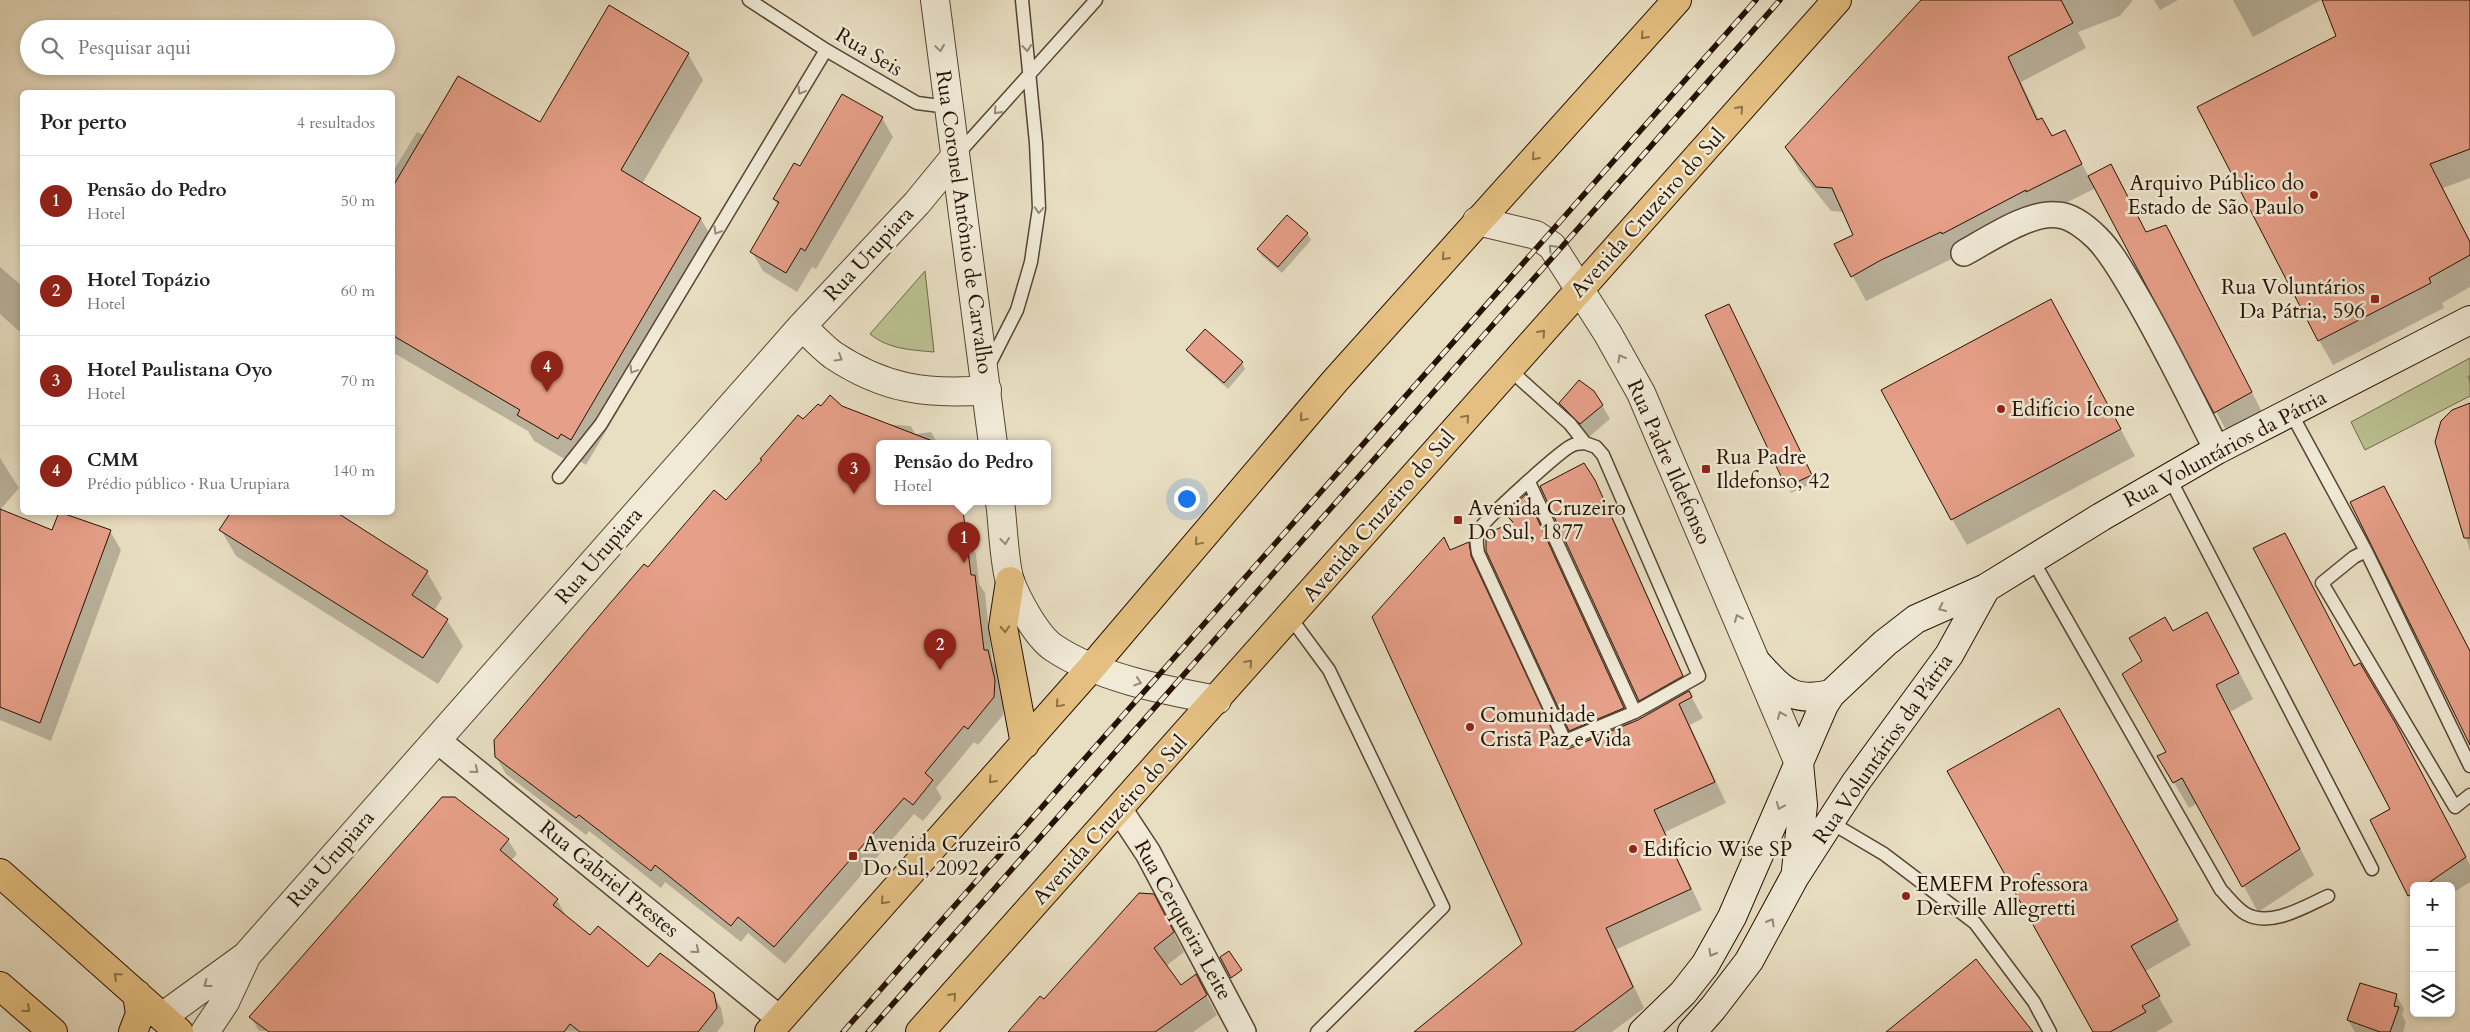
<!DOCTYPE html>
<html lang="pt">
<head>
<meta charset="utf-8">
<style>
  body { margin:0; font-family:Cardo,serif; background:#f2f2f2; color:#222 }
  .controls { position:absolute; right:15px; bottom:15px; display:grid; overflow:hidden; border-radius:8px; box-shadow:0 2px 8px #0003 }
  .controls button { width:45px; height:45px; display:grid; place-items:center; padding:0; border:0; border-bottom:1px solid #e0e0e0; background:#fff; color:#222; font:25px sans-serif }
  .you { position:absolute; left:1186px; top:498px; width:18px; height:18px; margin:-12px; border:4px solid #fff; border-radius:50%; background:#1a73e8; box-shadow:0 0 0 8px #1a73e833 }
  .badge { display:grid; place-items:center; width:32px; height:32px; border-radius:50%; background:#8f2418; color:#fff; font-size:16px; font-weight:700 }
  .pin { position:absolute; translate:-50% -41px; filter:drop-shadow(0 1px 2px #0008) }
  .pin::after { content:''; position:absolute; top:26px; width:18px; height:15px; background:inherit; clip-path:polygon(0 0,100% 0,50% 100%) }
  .popup { position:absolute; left:876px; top:440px; width:175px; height:65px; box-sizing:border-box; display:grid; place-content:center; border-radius:8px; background:#fff; filter:drop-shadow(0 1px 4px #0005); font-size:16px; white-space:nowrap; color:#767676 }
  .popup b { font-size:19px; color:#222 }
  .popup::after { content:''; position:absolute; left:50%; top:100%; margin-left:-10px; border:10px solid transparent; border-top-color:#fff }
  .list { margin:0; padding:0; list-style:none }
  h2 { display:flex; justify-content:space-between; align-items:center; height:65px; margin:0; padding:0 20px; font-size:21px }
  h2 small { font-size:16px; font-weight:400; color:#767676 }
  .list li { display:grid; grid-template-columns:32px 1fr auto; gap:15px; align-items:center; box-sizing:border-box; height:90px; padding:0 20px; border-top:1px solid #e0e0e0 }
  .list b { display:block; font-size:19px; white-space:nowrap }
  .list p { margin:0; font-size:16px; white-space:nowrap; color:#767676 }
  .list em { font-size:16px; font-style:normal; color:#767676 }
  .icon { flex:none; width:28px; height:28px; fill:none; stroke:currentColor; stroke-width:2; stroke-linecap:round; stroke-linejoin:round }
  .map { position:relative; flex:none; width:2470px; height:1032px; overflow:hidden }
  .search { position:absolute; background:#fff; box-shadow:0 2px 8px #0003; left:20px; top:20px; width:375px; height:55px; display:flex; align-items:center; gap:12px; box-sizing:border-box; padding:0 18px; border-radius:28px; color:#767676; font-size:19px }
  .panel { position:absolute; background:#fff; box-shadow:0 2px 8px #0003; left:20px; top:90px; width:375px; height:425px; border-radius:8px }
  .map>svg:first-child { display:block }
  .green { fill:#bac090; stroke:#706948 }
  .shadow { fill:#0003 }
  .building { fill:#e69f88; stroke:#261201 }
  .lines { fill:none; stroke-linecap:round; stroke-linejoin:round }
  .service-casing { stroke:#564531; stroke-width:15 }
  .minor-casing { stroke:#564531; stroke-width:28 }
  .tertiary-casing { stroke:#564531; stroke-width:30 }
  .secondary-casing { stroke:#261201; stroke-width:30 }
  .primary-casing { stroke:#261201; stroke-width:30 }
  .service { stroke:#f0ead7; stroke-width:12 }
  .minor { stroke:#f0ead7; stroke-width:25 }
  .tertiary { stroke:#f0ead7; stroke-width:28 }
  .secondary { stroke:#f0ead7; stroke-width:28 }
  .primary { stroke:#e4bf81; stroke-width:28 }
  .rail-casing { stroke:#261201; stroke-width:5.5 }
  .rail { stroke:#f0ead7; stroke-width:4; stroke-dasharray:11; stroke-linecap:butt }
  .oneway { stroke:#8e7147 }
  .oneway2 { stroke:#958977 }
  .poi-dot { fill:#8f2418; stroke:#f0ead7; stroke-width:2 }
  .labels { text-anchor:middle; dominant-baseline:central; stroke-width:5; stroke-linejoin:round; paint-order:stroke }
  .street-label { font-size:21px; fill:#261201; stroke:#f0ead7 }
  .poi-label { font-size:21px; fill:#261201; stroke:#f0ead7; text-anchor:start }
</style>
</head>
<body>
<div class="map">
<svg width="2470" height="1032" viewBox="0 0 2470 1032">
  <rect width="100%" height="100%" fill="#e8dec2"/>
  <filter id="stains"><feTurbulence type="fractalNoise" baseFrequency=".004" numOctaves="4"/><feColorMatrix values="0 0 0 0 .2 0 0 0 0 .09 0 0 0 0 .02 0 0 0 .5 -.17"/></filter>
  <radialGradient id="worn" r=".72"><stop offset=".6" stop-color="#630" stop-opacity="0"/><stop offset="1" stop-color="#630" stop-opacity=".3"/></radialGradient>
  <path class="green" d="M 925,271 L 934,352 C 911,350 888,349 870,334 Z
    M 2470,358 L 2470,396 L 2365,450 L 2351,422 Z"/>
  <path class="shadow" d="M 1922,0 L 2133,0 L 2120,16 L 2078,32 L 2086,48 L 2021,82 L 2039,120 L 2052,138 L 2064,131 L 2089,177 L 2146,234 L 2177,246 L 2262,412 L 2227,432 L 2096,188 L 1866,301 L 1836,245 L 1855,235 L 1844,212 L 1831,211 L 1800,172 L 1786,147 Z
    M 2154,0 L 2178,0 L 2160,10 Z
    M 2233,0 L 2321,0 L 2253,37 Z
    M 2323,0 L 2470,0 L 2470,178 L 2443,188 L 2470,241 L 2470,287 L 2442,303 L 2444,308 L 2333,365 L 2319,340 L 2338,36 Z
    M 688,54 L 703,80 L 642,184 L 701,219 L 716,245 L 586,465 L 576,459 L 573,464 L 534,441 L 528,431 L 392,352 L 392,173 L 417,132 L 425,136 L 541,124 Z
    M 882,118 L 893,137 L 816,269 L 812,267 L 797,292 L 763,271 L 752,252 L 778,206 L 774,199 L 801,168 Z
    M 1307,233 L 1311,240 L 1282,273 L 1262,256 L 1258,250 Z
    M 0,267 L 22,286 L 22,334 L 0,314 Z
    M 1732,312 L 1815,482 L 1791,493 L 1707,316 Z
    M 2066,327 L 2135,456 L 1967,545 L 1952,519 Z
    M 1188,350 L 1242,363 L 1245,369 L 1228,389 L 1192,357 Z
    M 2470,375 L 2470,383 L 2467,376 Z
    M 1561,403 L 1602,405 L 1610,419 L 1589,437 L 1568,417 Z
    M 2470,405 L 2470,551 L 2437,442 L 2438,429 L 2447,416 Z
    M 841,407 L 884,424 L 911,426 L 915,434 L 931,432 L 938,444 L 880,444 L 880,502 L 978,502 L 980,504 L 949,505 L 976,554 L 979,584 L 985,593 L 992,660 L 997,669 L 1004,698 L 1003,715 L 978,745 L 974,742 L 936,788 L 942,798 L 923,821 L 914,814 L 785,964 L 748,933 L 741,942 L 665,882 L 661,888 L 589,831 L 586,835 L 506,774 L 496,757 L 649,569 L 726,502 L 803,421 L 821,408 Z
    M 0,458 L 19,488 L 0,510 Z
    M 1594,481 L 1606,502 L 1693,697 L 1692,698 L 1703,718 L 1690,725 L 1726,803 L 1665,832 L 1702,910 L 1617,949 L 1644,1008 L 1612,1032 L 1416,1032 L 1523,945 L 1450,551 L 1468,543 L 1480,564 L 1482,579 L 1562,749 L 1568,750 L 1579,745 L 1570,730 L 1512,524 L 1507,514 L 1525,496 L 1537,516 L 1632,723 L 1648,715 L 1640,700 Z
    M 0,527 L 53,532 L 110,531 L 121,550 L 51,741 L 0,720 Z
    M 221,530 L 427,572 L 442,598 L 434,611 L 447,620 L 463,646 L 438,684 L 236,556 Z
    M 2173,633 L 2222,640 L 2253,699 L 2230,712 L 2314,875 L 2258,912 L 2198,803 L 2189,808 L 2159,757 L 2168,752 L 2144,662 Z
    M 2355,667 L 2407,745 L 2470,865 L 2470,882 L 2451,894 L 2451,886 L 2414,886 L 2414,903 L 2371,820 L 2392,810 Z
    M 2073,734 L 2191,945 L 2144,972 L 2173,1022 L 2156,1032 L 2094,1032 Z
    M 508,840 L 517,854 L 511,861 L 557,900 L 565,914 L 564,915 L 590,937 L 648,969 L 713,994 L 721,1008 L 724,1023 L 717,1032 L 259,1031 L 251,1017 Z
    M 1139,894 L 1164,915 L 1184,952 L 1166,966 L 1181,987 L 1206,995 L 1217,1015 L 1193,1032 L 1010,1032 L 1044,1000 Z
    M 2396,995 L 2404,1009 L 2402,1015 L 2406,1022 L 2403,1032 L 2355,1032 L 2348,1020 Z"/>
  <path class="building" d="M 1921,0 L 2061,0 L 2073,23 L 2008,57 L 2037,120 L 2042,118 L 2052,136 L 2065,130 L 2082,164 L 2026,192 L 2026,190 L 1942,234 L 1941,232 L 1881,260 L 1851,277 L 1834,244 L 1853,235 L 1832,188 L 1816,187 L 1785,147 Z
    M 2322,0 L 2470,0 L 2470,149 L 2430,164 L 2470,242 L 2470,255 L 2429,278 L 2431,283 L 2318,341 L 2197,107 L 2336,36 Z
    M 609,5 L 689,53 L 621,170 L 701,218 L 571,440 L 561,434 L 558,439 L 517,415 L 520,410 L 392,335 L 392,188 L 458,76 L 540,122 Z
    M 842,94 L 883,117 L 805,251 L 801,248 L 786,273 L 750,252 L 779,202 L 773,199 L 794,163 L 800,166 Z
    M 2111,164 L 2146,232 L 2166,225 L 2252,392 L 2214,413 L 2088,176 Z
    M 1287,215 L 1308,233 L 1278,267 L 1257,249 Z
    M 2051,299 L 2121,429 L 1951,520 L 1881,390 Z
    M 1729,304 L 1812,475 L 1786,487 L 1705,315 Z
    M 1205,329 L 1243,362 L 1224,383 L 1186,350 Z
    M 1579,380 L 1594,391 L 1603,405 L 1580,424 L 1559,403 Z
    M 830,395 L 842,406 L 935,442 L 935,444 L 880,444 L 880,502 L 962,502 L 971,575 L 975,575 L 984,650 L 988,650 L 995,680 L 994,697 L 968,729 L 964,726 L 925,773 L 933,780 L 913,805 L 904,798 L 774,947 L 738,917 L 731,926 L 655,865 L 651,871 L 579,815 L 576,818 L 495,757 L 494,740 L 612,601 L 644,564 L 648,567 L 714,490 L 726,500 L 762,460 L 760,459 L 798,415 L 803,419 L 818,404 L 821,406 Z
    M 2470,403 L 2470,538 L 2464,538 L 2435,442 L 2441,421 L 2452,410 Z
    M 1584,463 L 1595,480 L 1683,676 L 1639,701 L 1540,486 Z
    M 2384,486 L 2470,651 L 2470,745 L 2350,502 Z
    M 1526,494 L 1624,708 L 1569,731 L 1486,551 L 1486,534 L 1513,522 L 1505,514 Z
    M 0,509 L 52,530 L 59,512 L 111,530 L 40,723 L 0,707 Z
    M 231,512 L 336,512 L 428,571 L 412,595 L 448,619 L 423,658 L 219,530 Z
    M 2285,533 L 2354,666 L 2360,663 L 2396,724 L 2466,857 L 2424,886 L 2414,886 L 2414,893 L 2408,896 L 2370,820 L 2390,809 L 2253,548 Z
    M 1444,537 L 1450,550 L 1469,542 L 1471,556 L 1560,747 L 1568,749 L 1638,720 L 1689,691 L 1692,697 L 1679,704 L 1715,782 L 1654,810 L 1691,889 L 1606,928 L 1633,987 L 1573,1032 L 1414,1032 L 1522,944 L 1372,617 Z
    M 2207,612 L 2239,673 L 2216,685 L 2300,849 L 2242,887 L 2182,778 L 2173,783 L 2157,756 L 2166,752 L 2122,674 L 2142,661 L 2129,638 L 2165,617 L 2173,631 Z
    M 2059,708 L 2178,920 L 2131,946 L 2160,996 L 2142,1006 L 2146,1012 L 2110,1032 L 2093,1032 L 1947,771 Z
    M 442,797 L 455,797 L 509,839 L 500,850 L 558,899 L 553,905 L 590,935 L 598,926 L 648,967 L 660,953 L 714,993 L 717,1008 L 698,1032 L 580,1032 L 570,1024 L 564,1032 L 269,1032 L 249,1017 Z
    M 1139,893 L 1154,894 L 1174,932 L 1154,948 L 1181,985 L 1196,974 L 1207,995 L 1155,1032 L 1008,1032 L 1040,996 L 1044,999 Z
    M 1229,951 L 1242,970 L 1231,978 L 1220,957 Z
    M 1976,959 L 2033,1032 L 1886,1032 Z
    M 2360,983 L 2397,994 L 2394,1006 L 2399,1007 L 2390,1032 L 2380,1032 L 2347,1020 Z"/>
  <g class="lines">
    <g class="service-casing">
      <path id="service" d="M 749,0 L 826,50 L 917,103 L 948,107
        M 956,156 L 1096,0
        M 988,367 L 1017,310 L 1031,262 L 1039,208 L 1036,143 L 1022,0
        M 1509,369 L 1570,424 L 1585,443
        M 2291,413 L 2366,551
        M 1585,443 L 1596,447 L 1603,455 L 1699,676 L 1635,712 L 1565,741 L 1478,553 C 1477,546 1475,537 1479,530 C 1484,520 1563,448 1573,445 C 1577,443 1581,444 1585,443 Z
        M 559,477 L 601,424 L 826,50
        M 2169,477 L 2372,869
        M 1529,482 L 1635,712
        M 2032,559 L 2221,890 C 2228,897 2237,909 2246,914 C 2271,928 2306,906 2328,896
        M 1290,617 L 1329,670 L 1443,907 L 1317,1032
        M 2470,766 L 2366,551 L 2354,557 L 2322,583 L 2455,807 L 2470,795
        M 1830,822 L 1884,854 L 1975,923 L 2034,1002 L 2050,1032"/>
    </g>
    <g class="minor-casing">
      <path id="minor" d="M 1964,253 C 1988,240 2030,211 2058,215 C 2072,216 2088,229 2097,238 C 2112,253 2123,274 2134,292 C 2164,343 2190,397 2217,450
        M 437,740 L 780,1019
        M 1119,809 L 1148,853 L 1243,1032"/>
    </g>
    <g class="tertiary-casing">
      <path id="tertiary" d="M 935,0 L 993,444
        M 1477,221 L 1536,235 L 1552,246 L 1608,334 L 1641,393 L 1798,761
        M 802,326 C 812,336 822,347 833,355 C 884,389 927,395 987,390
        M 1000,502 C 1003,522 1004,564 1010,581 C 1017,600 1037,637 1054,648 C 1099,678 1164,690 1217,700
        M 162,1017 L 246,956 L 802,326 L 917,203 L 954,158
        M 205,1032 L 225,1002 L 246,957"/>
    </g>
    <g class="secondary-casing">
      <path id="secondary" d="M 1757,663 C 1782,690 1792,703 1831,694
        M 1796,870 L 1803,805 L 1799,763
        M 1643,1032 L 1683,993 L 1705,965 L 1732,917 L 1824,705 L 1831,694 L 1885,643 L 1916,619 L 1986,588 L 2101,517 L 2217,450 L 2470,320
        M 1692,1032 L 1713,1008 L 1749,961 L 1794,878 L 1830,822 L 1856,782 L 1949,655 L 1986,588"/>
    </g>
    <g class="primary-casing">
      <path id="primary" d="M 1010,581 L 1003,627 L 1025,744
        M 0,873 L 179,1032
        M 0,986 L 53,1032
        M 133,1032 L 140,1014 L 137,994
        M 769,1032 L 1092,667 L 1335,381 L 1677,0
        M 920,1032 L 1837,0"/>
    </g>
    <use href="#service" class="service"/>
    <use href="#minor" class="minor"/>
    <use href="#tertiary" class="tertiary"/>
    <use href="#secondary" class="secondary"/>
    <use href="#primary" class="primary"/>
    <g class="rail-casing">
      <path id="rail" d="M 843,1032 L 1756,0
        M 868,1032 L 1780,0"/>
    </g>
    <use href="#rail" class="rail"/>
  </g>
  <defs><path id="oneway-chevron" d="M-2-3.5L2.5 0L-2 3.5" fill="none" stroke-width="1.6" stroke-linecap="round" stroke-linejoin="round" transform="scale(1.25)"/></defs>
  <g class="oneway">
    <use href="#oneway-chevron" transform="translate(1644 36) rotate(132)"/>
    <use href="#oneway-chevron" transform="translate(1740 109) rotate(-48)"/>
    <use href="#oneway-chevron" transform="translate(1535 157) rotate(132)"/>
    <use href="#oneway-chevron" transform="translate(1445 257) rotate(132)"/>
    <use href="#oneway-chevron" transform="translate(1542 333) rotate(-48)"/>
    <use href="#oneway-chevron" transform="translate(1303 418) rotate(130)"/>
    <use href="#oneway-chevron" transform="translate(1466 418) rotate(-49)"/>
    <use href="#oneway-chevron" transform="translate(1198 542) rotate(130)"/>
    <use href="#oneway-chevron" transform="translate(1005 629) rotate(87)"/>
    <use href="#oneway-chevron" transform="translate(1249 663) rotate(-49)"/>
    <use href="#oneway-chevron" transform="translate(1059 704) rotate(131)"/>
    <use href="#oneway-chevron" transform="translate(992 780) rotate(132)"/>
    <use href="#oneway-chevron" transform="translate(884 901) rotate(132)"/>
    <use href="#oneway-chevron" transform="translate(117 976) rotate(-138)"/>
    <use href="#oneway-chevron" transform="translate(953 996) rotate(-48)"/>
    <use href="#oneway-chevron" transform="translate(27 1009) rotate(41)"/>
  </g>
  <g class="oneway2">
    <use href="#oneway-chevron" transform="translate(940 48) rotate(82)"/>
    <use href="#oneway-chevron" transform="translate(1027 48) rotate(84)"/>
    <use href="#oneway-chevron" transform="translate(801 91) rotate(121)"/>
    <use href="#oneway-chevron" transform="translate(997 111) rotate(132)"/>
    <use href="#oneway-chevron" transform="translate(1039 210) rotate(94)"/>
    <use href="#oneway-chevron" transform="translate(717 231) rotate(121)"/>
    <use href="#oneway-chevron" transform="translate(1552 248) rotate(-133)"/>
    <use href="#oneway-chevron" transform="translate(839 358) rotate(31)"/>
    <use href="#oneway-chevron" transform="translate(1621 358) rotate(-119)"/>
    <use href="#oneway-chevron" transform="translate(633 370) rotate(121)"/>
    <use href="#oneway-chevron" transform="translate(1005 541) rotate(83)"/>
    <use href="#oneway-chevron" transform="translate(1942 608) rotate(155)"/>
    <use href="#oneway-chevron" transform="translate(1738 618) rotate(-113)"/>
    <use href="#oneway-chevron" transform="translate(1138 682) rotate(18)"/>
    <use href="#oneway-chevron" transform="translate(1781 715) rotate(-112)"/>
    <use href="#oneway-chevron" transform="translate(475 770) rotate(39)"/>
    <use href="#oneway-chevron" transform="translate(1780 806) rotate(112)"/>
    <use href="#oneway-chevron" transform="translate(1771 922) rotate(-60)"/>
    <use href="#oneway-chevron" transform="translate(696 950) rotate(39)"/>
    <use href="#oneway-chevron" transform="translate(1712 953) rotate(120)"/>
    <use href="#oneway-chevron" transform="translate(207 984) rotate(144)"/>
  </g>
  <g class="poi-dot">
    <circle cx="2314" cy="195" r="5"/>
    <rect x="2370" y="294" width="10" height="10" rx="2.5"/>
    <circle cx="2001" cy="409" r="5"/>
    <rect x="1701" y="464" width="10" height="10" rx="2.5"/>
    <rect x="1453" y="515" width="10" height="10" rx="2.5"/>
    <circle cx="1470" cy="727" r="5"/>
    <circle cx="1633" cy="849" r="5"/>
    <rect x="848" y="851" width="10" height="10" rx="2.5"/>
    <circle cx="1906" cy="896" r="5"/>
  </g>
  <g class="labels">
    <g class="street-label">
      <text transform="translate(869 52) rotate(31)">Rua Seis</text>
      <text transform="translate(1648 213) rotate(-48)">Avenida Cruzeiro do Sul</text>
      <text transform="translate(964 222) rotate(82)">Rua Coronel Antônio de Carvalho</text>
      <text transform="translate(869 254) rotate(-47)">Rua Urupiara</text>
      <text transform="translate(2225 449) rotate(-28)">Rua Voluntários da Pátria</text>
      <text transform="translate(1669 462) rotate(66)">Rua Padre Ildefonso</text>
      <text transform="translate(1379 516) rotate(-49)">Avenida Cruzeiro do Sul</text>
      <text transform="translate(599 556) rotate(-49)">Rua Urupiara</text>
      <text transform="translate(1883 749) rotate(-55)">Rua Voluntários da Pátria</text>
      <text transform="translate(1110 820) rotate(-48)">Avenida Cruzeiro do Sul</text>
      <text transform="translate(331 859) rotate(-49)">Rua Urupiara</text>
      <text transform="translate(609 879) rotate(39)">Rua Gabriel Prestes</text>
      <text transform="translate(1183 920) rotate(61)">Rua Cerqueira Leite</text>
    </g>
    <g class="poi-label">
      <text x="2304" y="183" text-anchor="end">Arquivo Público do<tspan x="2304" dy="24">Estado de São Paulo</tspan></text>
      <text x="2365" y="287" text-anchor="end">Rua Voluntários<tspan x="2365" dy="24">Da Pátria, 596</tspan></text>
      <text x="2011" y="409">Edifício Ícone</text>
      <text x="1716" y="457">Rua Padre<tspan x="1716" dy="24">Ildefonso, 42</tspan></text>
      <text x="1468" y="508">Avenida Cruzeiro<tspan x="1468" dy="24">Do Sul, 1877</tspan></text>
      <text x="1480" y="715">Comunidade<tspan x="1480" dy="24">Cristã Paz e Vida</tspan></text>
      <text x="863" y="844">Avenida Cruzeiro<tspan x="863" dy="24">Do Sul, 2092</tspan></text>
      <text x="1643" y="849">Edifício Wise SP</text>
      <text x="1916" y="884">EMEFM Professora<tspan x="1916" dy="24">Derville Allegretti</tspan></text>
    </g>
  </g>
  <rect width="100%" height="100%" filter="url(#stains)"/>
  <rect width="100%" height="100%" fill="url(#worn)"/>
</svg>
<div class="controls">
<button>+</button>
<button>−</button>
<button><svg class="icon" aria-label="layers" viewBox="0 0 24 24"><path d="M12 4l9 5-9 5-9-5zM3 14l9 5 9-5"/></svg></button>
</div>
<div class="you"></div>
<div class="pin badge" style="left:964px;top:563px">1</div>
<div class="popup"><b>Pensão do Pedro</b>Hotel</div>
<div class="pin badge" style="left:940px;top:670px">2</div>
<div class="pin badge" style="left:854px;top:494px">3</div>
<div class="pin badge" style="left:547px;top:392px">4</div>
<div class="search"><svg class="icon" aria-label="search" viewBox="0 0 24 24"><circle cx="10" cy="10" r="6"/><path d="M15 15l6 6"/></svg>Pesquisar aqui</div>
<section class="panel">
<h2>Por perto<small>4 resultados</small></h2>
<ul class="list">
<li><span class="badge">1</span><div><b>Pensão do Pedro</b><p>Hotel</p></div><em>50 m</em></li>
<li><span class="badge">2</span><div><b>Hotel Topázio</b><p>Hotel</p></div><em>60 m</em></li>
<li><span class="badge">3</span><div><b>Hotel Paulistana Oyo</b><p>Hotel</p></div><em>70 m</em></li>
<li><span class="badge">4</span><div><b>CMM</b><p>Prédio público · Rua Urupiara</p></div><em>140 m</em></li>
</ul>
</section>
</div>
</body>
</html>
